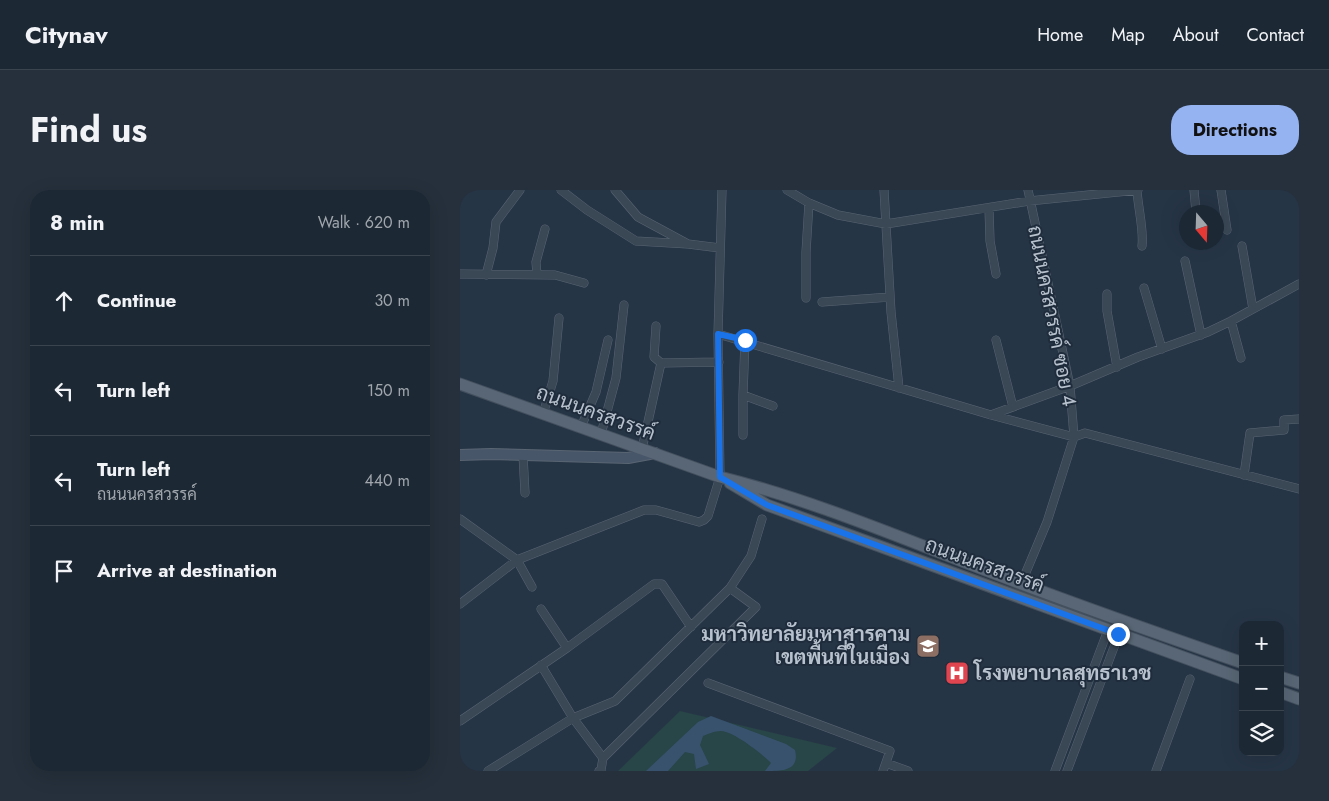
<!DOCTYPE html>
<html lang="en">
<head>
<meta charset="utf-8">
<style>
  body { margin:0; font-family:Jost,Sarabun,sans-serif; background:#25303c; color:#f1f3f6 }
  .controls { position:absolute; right:15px; bottom:15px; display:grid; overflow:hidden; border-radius:10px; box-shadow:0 5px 20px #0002 }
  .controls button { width:45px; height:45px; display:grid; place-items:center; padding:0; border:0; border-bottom:1px solid #3a444f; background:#1c2834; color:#f1f3f6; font:25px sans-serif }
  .compass { position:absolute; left:719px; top:15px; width:45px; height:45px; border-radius:50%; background:#1c2834; box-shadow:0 5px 20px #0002; rotate:161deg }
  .stop { position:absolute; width:15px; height:15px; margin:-11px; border:4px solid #1a73e8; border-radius:50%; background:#fff }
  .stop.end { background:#1a73e8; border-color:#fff; box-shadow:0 1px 5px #0008 }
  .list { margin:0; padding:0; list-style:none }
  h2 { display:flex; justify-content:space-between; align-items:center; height:65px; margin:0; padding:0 20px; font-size:21px }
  h2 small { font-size:16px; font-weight:400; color:#a0a6ac }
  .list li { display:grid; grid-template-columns:32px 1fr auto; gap:15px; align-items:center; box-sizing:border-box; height:90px; padding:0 20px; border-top:1px solid #3a444f }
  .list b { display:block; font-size:19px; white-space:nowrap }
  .list p { margin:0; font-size:16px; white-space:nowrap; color:#a0a6ac }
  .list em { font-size:16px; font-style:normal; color:#a0a6ac }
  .icon { flex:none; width:28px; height:28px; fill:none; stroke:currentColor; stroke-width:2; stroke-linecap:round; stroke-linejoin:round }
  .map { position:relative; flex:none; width:839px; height:581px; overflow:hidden; border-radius:20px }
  header { display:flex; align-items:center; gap:30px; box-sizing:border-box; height:70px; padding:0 25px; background:#1c2834; border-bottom:1px solid #3a444f }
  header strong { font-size:24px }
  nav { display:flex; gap:28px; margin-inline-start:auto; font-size:18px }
  .intro { display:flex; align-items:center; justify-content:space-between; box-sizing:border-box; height:120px; padding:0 30px }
  h1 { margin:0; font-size:35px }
  .button { padding:12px 22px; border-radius:20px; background:#95b2f1; color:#111; font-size:18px; font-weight:700 }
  main { display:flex; gap:30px; padding:0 30px }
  aside { flex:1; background:#1c2834; border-radius:20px; box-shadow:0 5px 20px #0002 }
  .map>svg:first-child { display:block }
  .green { fill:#284547 }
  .water { fill:#38526e }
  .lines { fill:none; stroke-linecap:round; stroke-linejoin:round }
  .street-casing { stroke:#596572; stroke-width:9 }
  .secondary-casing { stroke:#596572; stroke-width:12 }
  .primary-casing { stroke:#44505e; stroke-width:13 }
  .street { stroke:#3a4755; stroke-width:8 }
  .secondary { stroke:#485669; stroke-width:10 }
  .primary { stroke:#586675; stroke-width:11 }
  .route { stroke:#1a73e8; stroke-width:6 }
  .labels { text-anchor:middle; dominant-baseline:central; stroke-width:4; stroke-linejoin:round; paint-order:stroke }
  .street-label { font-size:20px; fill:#b8c2ce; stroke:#1f2c3b }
  .poi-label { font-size:20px; font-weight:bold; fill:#b8c2ce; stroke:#1f2c3b; text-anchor:end }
</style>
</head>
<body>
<header>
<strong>Citynav</strong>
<nav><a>Home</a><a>Map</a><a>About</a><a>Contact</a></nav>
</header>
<div class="intro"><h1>Find us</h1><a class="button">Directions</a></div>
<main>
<aside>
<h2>8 min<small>Walk · 620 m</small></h2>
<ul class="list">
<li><svg class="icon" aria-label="ahead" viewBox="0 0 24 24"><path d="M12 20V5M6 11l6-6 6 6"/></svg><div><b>Continue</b></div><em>30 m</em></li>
<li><svg class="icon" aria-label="left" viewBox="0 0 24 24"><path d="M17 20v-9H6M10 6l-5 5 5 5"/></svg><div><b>Turn left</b></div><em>150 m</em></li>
<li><svg class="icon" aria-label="left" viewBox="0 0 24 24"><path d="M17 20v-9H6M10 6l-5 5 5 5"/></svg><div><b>Turn left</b><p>ถนนนครสวรรค์</p></div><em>440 m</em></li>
<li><svg class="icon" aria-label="arrive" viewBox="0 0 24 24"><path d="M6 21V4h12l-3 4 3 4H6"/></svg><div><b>Arrive at destination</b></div></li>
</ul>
</aside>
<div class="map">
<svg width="839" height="581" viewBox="0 0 839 581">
  <rect width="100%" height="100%" fill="#263546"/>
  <path class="green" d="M 220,521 L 377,558 L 348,581 L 158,581 Z"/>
  <path class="water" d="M 251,526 L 326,554 L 335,560 C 340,581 322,581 305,581 L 311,573 C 301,563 279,546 266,542 C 259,539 250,543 243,546 L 240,555 L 249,574 L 236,579 L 234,564 L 225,562 L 208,581 L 186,581 L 238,532 Z"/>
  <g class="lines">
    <g class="street-casing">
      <path id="street" d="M 101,0 L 127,20 L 176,51 L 228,54
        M 155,0 L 178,27 L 228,54 L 260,58
        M 327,0 L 349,13 L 378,25 L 426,34 L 569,11 L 678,0
        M 424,0 L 431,122 L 439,198
        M 677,0 C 678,18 684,40 682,56
        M 734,0 L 736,22
        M 761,0 L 767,40
        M 529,18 L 530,51 L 536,84
        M 743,52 L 744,55
        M 782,56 L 793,119
        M 725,71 L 741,145
        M 0,84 L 95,85 L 124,93
        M 26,85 L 33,58 L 36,32 L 60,0
        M 77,85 L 76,72 L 85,39
        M 684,98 L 702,159
        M 647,104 L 647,121 L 657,177
        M 346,108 L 346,62 L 349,13
        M 362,112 L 430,107
        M 771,131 L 781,168
        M 258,144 L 531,225 L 614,247 L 625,243 L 839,299
        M 285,150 L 283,205 L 313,216
        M 536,150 L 553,217
        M 201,173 L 259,172
        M 83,224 L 93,191 L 99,128
        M 531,225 L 610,196 L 678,167 L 748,142 L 771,131 L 839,94
        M 121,237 L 136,202 L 148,150
        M 141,244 L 156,188 L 164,115
        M 283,245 L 283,205
        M 182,259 L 201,173 L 194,167 L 196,136
        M 63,265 L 65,303
        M 784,285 L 790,243 L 824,240 L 824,230 L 839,229
        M 0,329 L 57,370 L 72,397
        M 561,394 L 587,332 L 614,247 L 610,196 L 568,0
        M 0,414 L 57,370 L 184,320 L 196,320 L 239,332 L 244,330 L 248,326 L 260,287 L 258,144 L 262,0
        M 81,419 L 107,458
        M 81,475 L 113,528 L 143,568 L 141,580 L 139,581
        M 248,493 L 430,561 L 423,581
        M 0,531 L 107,458 L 194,394 L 202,394 L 231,437
        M 143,568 L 296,417 L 270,398
        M 426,573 L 448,581
        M 28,581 L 113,528 L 155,511 L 270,398 L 291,366 L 302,329
        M 595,581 L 648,440
        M 607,581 L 659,444
        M 696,581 L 730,489"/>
    </g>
    <g class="secondary-casing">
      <path id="secondary" d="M 0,265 L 31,264 L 168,268 L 195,263"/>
    </g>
    <g class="primary-casing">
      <path id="primary" d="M 0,194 L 260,287 C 356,311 448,351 541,386 C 621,417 702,445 783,473
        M 270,293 L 307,315 L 783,489
        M 820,487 L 839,493
        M 820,502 L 839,509"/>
    </g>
    <use href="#street" class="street"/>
    <use href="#secondary" class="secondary"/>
    <use href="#primary" class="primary"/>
  </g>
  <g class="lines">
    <path class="route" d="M 285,150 L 258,144 L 260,287 L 307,315 L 658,444"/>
  </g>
  <defs>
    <g id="university-square" transform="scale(1.25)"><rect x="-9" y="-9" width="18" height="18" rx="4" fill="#8d6e63" stroke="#1f2c3b"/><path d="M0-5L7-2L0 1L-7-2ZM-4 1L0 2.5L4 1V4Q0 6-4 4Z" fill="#fff"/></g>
    <g id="hospital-square" transform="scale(1.25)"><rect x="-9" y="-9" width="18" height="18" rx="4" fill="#e0444e" stroke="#1f2c3b"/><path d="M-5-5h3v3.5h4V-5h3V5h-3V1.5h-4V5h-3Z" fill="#fff"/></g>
  </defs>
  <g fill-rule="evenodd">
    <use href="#university-square" x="468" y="456"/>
    <use href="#hospital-square" x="497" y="483"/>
  </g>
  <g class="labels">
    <g class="street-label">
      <text transform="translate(592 126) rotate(79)">ถนนนครสวรรค์ ซอย 4</text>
      <text transform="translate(136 223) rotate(20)">ถนนนครสวรรค์</text>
      <text transform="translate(525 375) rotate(20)">ถนนนครสวรรค์</text>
    </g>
    <g class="poi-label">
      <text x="450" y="444">มหาวิทยาลัยมหาสารคาม<tspan x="450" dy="23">เขตพื้นที่ในเมือง</tspan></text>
      <text x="514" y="483" text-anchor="start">โรงพยาบาลสุทธาเวช</text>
    </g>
  </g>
</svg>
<div class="controls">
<button>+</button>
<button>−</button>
<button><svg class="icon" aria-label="layers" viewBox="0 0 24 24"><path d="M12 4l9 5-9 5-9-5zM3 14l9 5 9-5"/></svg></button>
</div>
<svg class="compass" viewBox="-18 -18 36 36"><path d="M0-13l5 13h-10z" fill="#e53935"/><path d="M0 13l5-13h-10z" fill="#a0a6ac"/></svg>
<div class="stop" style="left:285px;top:150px"></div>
<div class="stop end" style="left:658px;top:444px"></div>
</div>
</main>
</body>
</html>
